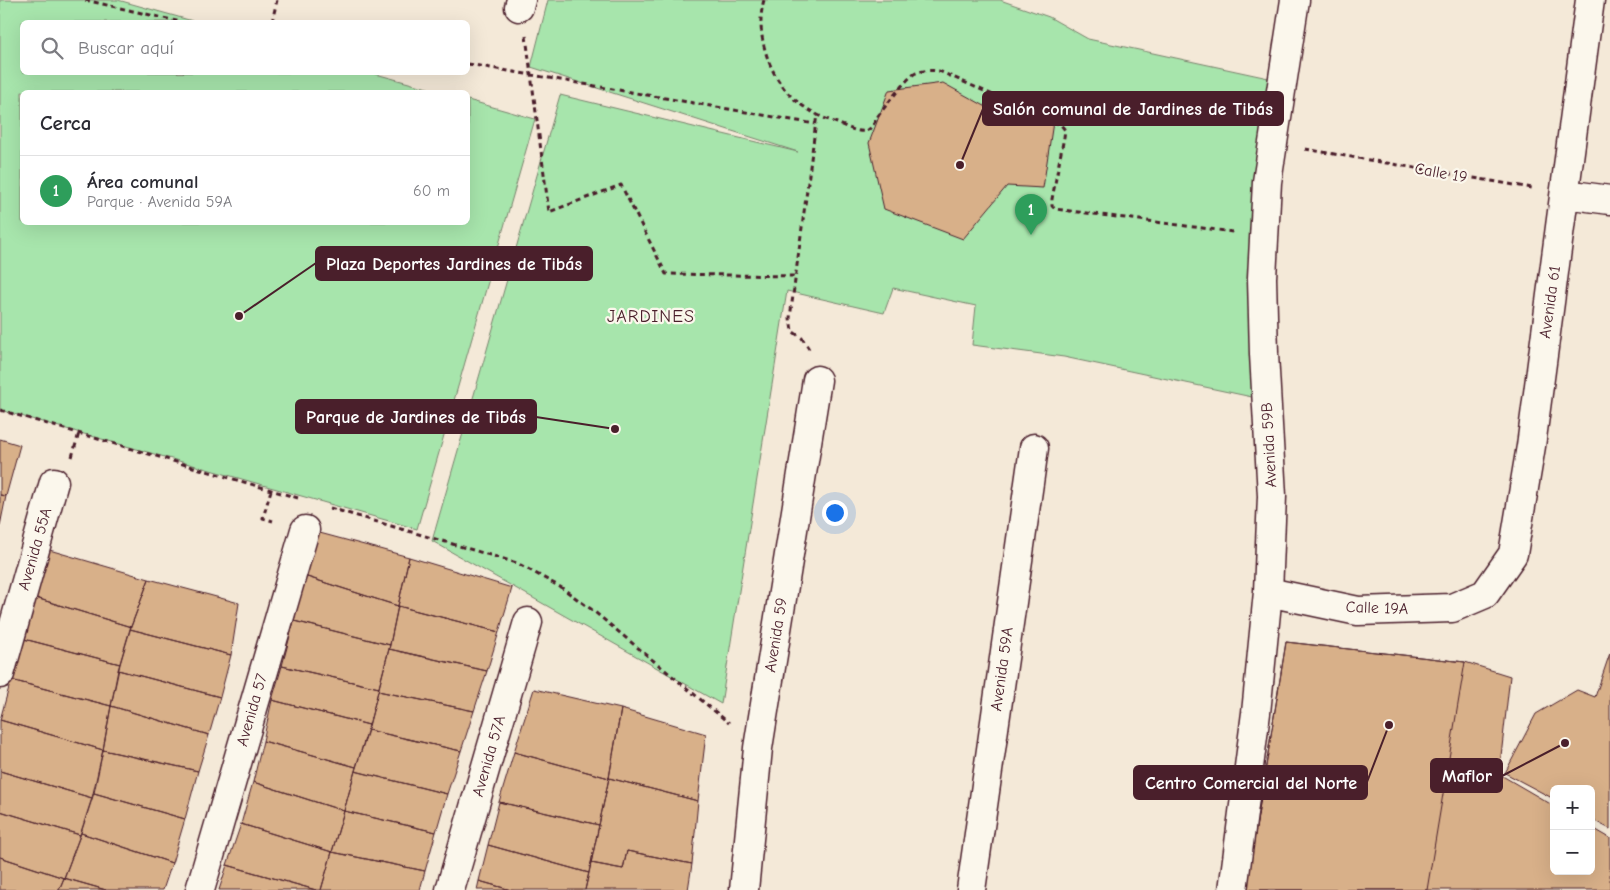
<!DOCTYPE html>
<html lang="es">
<head>
<meta charset="utf-8">
<style>
  body { margin:0; font-family:"Comic Neue",sans-serif; background:#f2f2f3; color:#2b2b33 }
  .controls { position:absolute; right:15px; bottom:15px; display:grid; overflow:hidden; border-radius:8px; box-shadow:0 5px 20px #0002 }
  .controls button { width:45px; height:45px; display:grid; place-items:center; padding:0; border:0; border-bottom:1px solid #e1e1e2; background:#fff; color:#2b2b33; font:25px sans-serif }
  .you { position:absolute; left:834px; top:512px; width:18px; height:18px; margin:-12px; border:4px solid #fff; border-radius:50%; background:#1a73e8; box-shadow:0 0 0 8px #1a73e833 }
  .badge { display:grid; place-items:center; width:32px; height:32px; border-radius:50%; background:#c8321e; color:#fff; font-size:16px; font-weight:700 }
  .pin { position:absolute; translate:-50% -41px; filter:drop-shadow(0 1px 2px #0008) }
  .pin::after { content:''; position:absolute; top:26px; width:18px; height:15px; background:inherit; clip-path:polygon(0 0,100% 0,50% 100%) }
  .list { margin:0; padding:0; list-style:none }
  h2 { display:flex; justify-content:space-between; align-items:center; height:65px; margin:0; padding:0 20px; font-size:21px }
  h2 small { font-size:16px; font-weight:400; color:#7c7c81 }
  .list li { display:grid; grid-template-columns:32px 1fr auto; gap:15px; align-items:center; box-sizing:border-box; height:70px; padding:0 20px; border-top:1px solid #e1e1e2 }
  .list b { display:block; font-size:19px; white-space:nowrap }
  .list p { margin:0; font-size:16px; white-space:nowrap; color:#7c7c81 }
  .list em { font-size:16px; font-style:normal; color:#7c7c81 }
  .icon { flex:none; width:28px; height:28px; fill:none; stroke:currentColor; stroke-width:2; stroke-linecap:round; stroke-linejoin:round }
  .map { position:relative; flex:none; width:1610px; height:890px; overflow:hidden }
  .search { position:absolute; background:#fff; box-shadow:0 5px 20px #0002; left:20px; top:20px; width:450px; height:55px; display:flex; align-items:center; gap:12px; box-sizing:border-box; padding:0 18px; border-radius:8px; color:#7c7c81; font-size:19px }
  .panel { position:absolute; background:#fff; box-shadow:0 5px 20px #0002; left:20px; top:90px; width:450px; height:135px; border-radius:8px }
  .map>svg:first-child { display:block }
  .green { fill:#a7e5ac; stroke:#78826c }
  .building { fill:#d8b089; stroke:#4a1f2b }
  .lines { fill:none; stroke-linecap:round; stroke-linejoin:round }
  .minor-casing { stroke:#4a1f2b; stroke-width:31 }
  .path { stroke:#4a1f2b; stroke-width:3; stroke-dasharray:5 4; stroke-linecap:butt }
  .minor { stroke:#fbf7ec; stroke-width:28 }
  .labels { text-anchor:middle; dominant-baseline:central; stroke-width:4.5; stroke-linejoin:round; paint-order:stroke }
  .street-label { font-size:16px; fill:#4a1f2b; stroke:#fbf7ec }
  .neighbourhood-label { font-size:18px; letter-spacing:1px; fill:#4a1f2b; stroke:#fbf7ec }
  .leader { fill:none; stroke:#4a1f2b; stroke-width:2 }
  .callout-dot { fill:#4a1f2b; stroke:#fbf7ec; stroke-width:2 }
  .callout { fill:#4a1f2b; stroke:#4a1f2b; stroke-width:2 }
  .callout-label { font-size:18px; text-anchor:middle; font-weight:bold; fill:#fff }
</style>
</head>
<body>
<div class="map">
<svg width="1610" height="890" viewBox="0 0 1610 890">
  <rect width="100%" height="100%" fill="#f4e9d8"/>
  <filter id="ink" filterUnits="userSpaceOnUse"><feTurbulence type="fractalNoise" baseFrequency=".02" numOctaves="2"/><feDisplacementMap in="SourceGraphic" scale="10" xChannelSelector="R" yChannelSelector="G"/><feConvolveMatrix kernelMatrix="1 2 1 2 8 2 1 2 1" color-interpolation-filters="sRGB"/></filter>
  <g filter="url(#ink)">
    <path class="green" d="M 0,0 L 118,0 L 196,22 L 22,22 L 22,72 L 372,73 L 442,92 L 22,92 L 22,222 L 468,222 L 468,100 L 535,119 L 417,529 L 0,410 Z
      M 548,0 L 1000,0 L 1049,17 L 1088,39 L 1282,81 L 1266,400 L 1064,357 L 972,345 L 976,306 L 893,288 L 884,313 L 787,291 L 721,704 L 432,541 L 560,95 L 798,152 L 531,67 Z"/>
    <path class="building" d="M 943,83 L 992,110 L 1053,122 L 1043,188 L 1007,186 L 963,239 L 884,209 L 869,143 L 889,90 Z
      M 0,439 L 20,445 L 6,496 L 0,495 Z
      M 0,495 L 6,496 L 0,526 Z
      M 316,532 L 409,557 L 398,606 L 304,576 Z
      M 46,549 L 149,579 L 131,627 L 36,598 Z
      M 409,557 L 512,588 L 499,632 L 398,606 Z
      M 304,576 L 398,606 L 390,645 L 294,621 Z
      M 149,579 L 239,603 L 231,655 L 130,629 Z
      M 36,598 L 131,627 L 120,664 L 24,639 Z
      M 398,606 L 499,632 L 487,671 L 389,649 Z
      M 294,621 L 390,645 L 379,688 L 282,666 Z
      M 130,629 L 231,655 L 220,697 L 118,670 Z
      M 24,639 L 120,664 L 111,706 L 11,680 Z
      M 1286,642 L 1465,662 L 1510,676 L 1499,774 L 1554,806 L 1554,871 L 1591,871 L 1591,827 L 1610,838 L 1610,890 L 1246,890 Z
      M 1286,642 L 1465,662 L 1427,890 L 1246,890 Z
      M 389,649 L 487,671 L 474,711 L 378,691 Z
      M 1610,653 L 1610,829 L 1591,819 L 1591,789 L 1554,789 L 1554,799 L 1505,773 L 1536,714 L 1577,690 L 1595,697 Z
      M 282,666 L 379,688 L 369,725 L 272,700 Z
      M 118,670 L 220,697 L 209,735 L 111,706 Z
      M 11,680 L 111,706 L 103,750 L 0,720 Z
      M 534,689 L 621,709 L 609,778 L 514,752 Z
      M 378,691 L 474,711 L 461,751 L 368,730 Z
      M 272,700 L 369,725 L 356,767 L 263,741 Z
      M 111,706 L 209,735 L 198,771 L 103,750 Z
      M 621,709 L 706,734 L 698,801 L 609,778 Z
      M 0,720 L 103,750 L 92,798 L 0,771 Z
      M 368,730 L 461,751 L 447,794 L 355,771 Z
      M 263,741 L 356,767 L 344,811 L 253,782 Z
      M 103,750 L 198,771 L 185,819 L 94,793 Z
      M 514,752 L 609,778 L 599,825 L 499,802 Z
      M 0,771 L 92,798 L 80,835 L 0,811 Z
      M 355,771 L 447,794 L 436,832 L 344,811 Z
      M 609,778 L 698,801 L 692,864 L 627,851 L 623,869 L 591,863 Z
      M 253,782 L 344,811 L 332,852 L 241,824 Z
      M 94,793 L 185,819 L 172,863 L 81,833 Z
      M 499,802 L 599,825 L 589,873 L 488,845 Z
      M 0,811 L 80,835 L 64,878 L 0,857 Z
      M 344,811 L 436,832 L 425,871 L 332,852 Z
      M 241,824 L 332,852 L 321,890 L 316,890 L 227,865 Z
      M 81,833 L 172,863 L 163,890 L 106,890 L 64,878 Z
      M 488,845 L 589,873 L 585,890 L 511,890 L 479,881 Z
      M 627,851 L 692,864 L 688,890 L 585,890 L 591,863 L 623,869 Z
      M 332,852 L 425,871 L 420,890 L 321,890 Z
      M 0,857 L 64,878 L 59,890 L 0,890 Z
      M 227,865 L 316,890 L 219,890 Z
      M 64,878 L 106,890 L 59,890 Z
      M 479,881 L 511,890 L 477,890 Z"/>
    <g class="lines">
      <g class="minor-casing">
        <path id="minor" d="M 519,7 L 521,0
          M 1565,194 L 1610,200
          M 1268,592 L 1358,611 L 1452,608 L 1485,594 L 1513,554 L 1531,446 L 1590,0
          M 0,674 L 54,482
          M 200,890 L 305,530
          M 450,890 L 528,622
          M 744,890 L 758,748 L 817,380
          M 971,890 L 1034,448
          M 1233,890 L 1256,713 L 1268,592 L 1272,496 L 1264,354 L 1262,278 L 1267,182 L 1295,0"/>
      </g>
      <path class="path" d="M 85,0 L 181,22
        M 764,0 C 755,30 767,70 788,93 C 801,107 819,117 837,123 C 845,126 857,133 866,131 C 872,129 875,121 878,116 C 885,107 907,77 916,73 C 924,70 931,70 939,71 L 1061,125 L 1065,130 L 1064,137 L 1052,199 L 1052,206 L 1055,209 L 1233,232
        M 272,22 L 277,0
        M 526,36 L 549,212 L 621,185 L 666,274 L 795,276
        M 468,64 L 815,124
        M 1305,149 L 1532,188
        M 809,349 L 802,338 L 792,331 L 790,318 L 817,114
        M 0,410 L 298,498
        M 72,457 L 79,433
        M 271,490 L 263,518 L 273,521
        M 330,508 L 517,563 L 562,588 L 591,609 L 729,723"/>
      <use href="#minor" class="minor"/>
    </g>
  </g>
  <g class="labels">
    <g class="street-label">
      <text transform="translate(1441 173) rotate(10)">Calle 19</text>
      <text transform="translate(1550 302) rotate(-82)">Avenida 61</text>
      <text transform="translate(1269 445) rotate(-93)">Avenida 59B</text>
      <text transform="translate(35 549) rotate(-74)">Avenida 55A</text>
      <text transform="translate(1377 608) rotate(2)">Calle 19A</text>
      <text transform="translate(776 635) rotate(-81)">Avenida 59</text>
      <text transform="translate(1002 669) rotate(-82)">Avenida 59A</text>
      <text transform="translate(252 710) rotate(-74)">Avenida 57</text>
      <text transform="translate(489 756) rotate(-74)">Avenida 57A</text>
    </g>
    <g class="neighbourhood-label">
      <text x="651" y="316">JARDINES</text>
    </g>
  </g>
  <path class="leader" d="M960 165L983 109M239 316L316 263M615 429L536 417M1565 743L1502 776M1389 725L1367 782"/>
  <g class="callout-dot">
    <circle cx="960" cy="165" r="5"/>
    <circle cx="239" cy="316" r="5"/>
    <circle cx="615" cy="429" r="5"/>
    <circle cx="1565" cy="743" r="5"/>
    <circle cx="1389" cy="725" r="5"/>
  </g>
  <g class="callout">
    <rect x="983" y="92" width="300" height="33" rx="5"/>
    <rect x="316" y="247" width="276" height="33" rx="5"/>
    <rect x="296" y="400" width="240" height="33" rx="5"/>
    <rect x="1431" y="759" width="71" height="33" rx="5"/>
    <rect x="1134" y="766" width="233" height="33" rx="5"/>
  </g>
  <g class="callout-label">
    <text x="1133" y="115">Salón comunal de Jardines de Tibás</text>
    <text x="454" y="270">Plaza Deportes Jardines de Tibás</text>
    <text x="416" y="423">Parque de Jardines de Tibás</text>
    <text x="1467" y="782">Maflor</text>
    <text x="1251" y="789">Centro Comercial del Norte</text>
  </g>
</svg>
<div class="controls">
<button>+</button>
<button>−</button>
</div>
<div class="you"></div>
<div class="pin badge" style="left:1031px;top:235px;background:#2e9e5b">1</div>
<div class="search"><svg class="icon" aria-label="search" viewBox="0 0 24 24"><circle cx="10" cy="10" r="6"/><path d="M15 15l6 6"/></svg>Buscar aquí</div>
<section class="panel">
<h2>Cerca<small></small></h2>
<ul class="list">
<li><span class="badge" style="background:#2e9e5b">1</span><div><b>Área comunal</b><p>Parque · Avenida 59A</p></div><em>60 m</em></li>
</ul>
</section>
</div>
</body>
</html>
